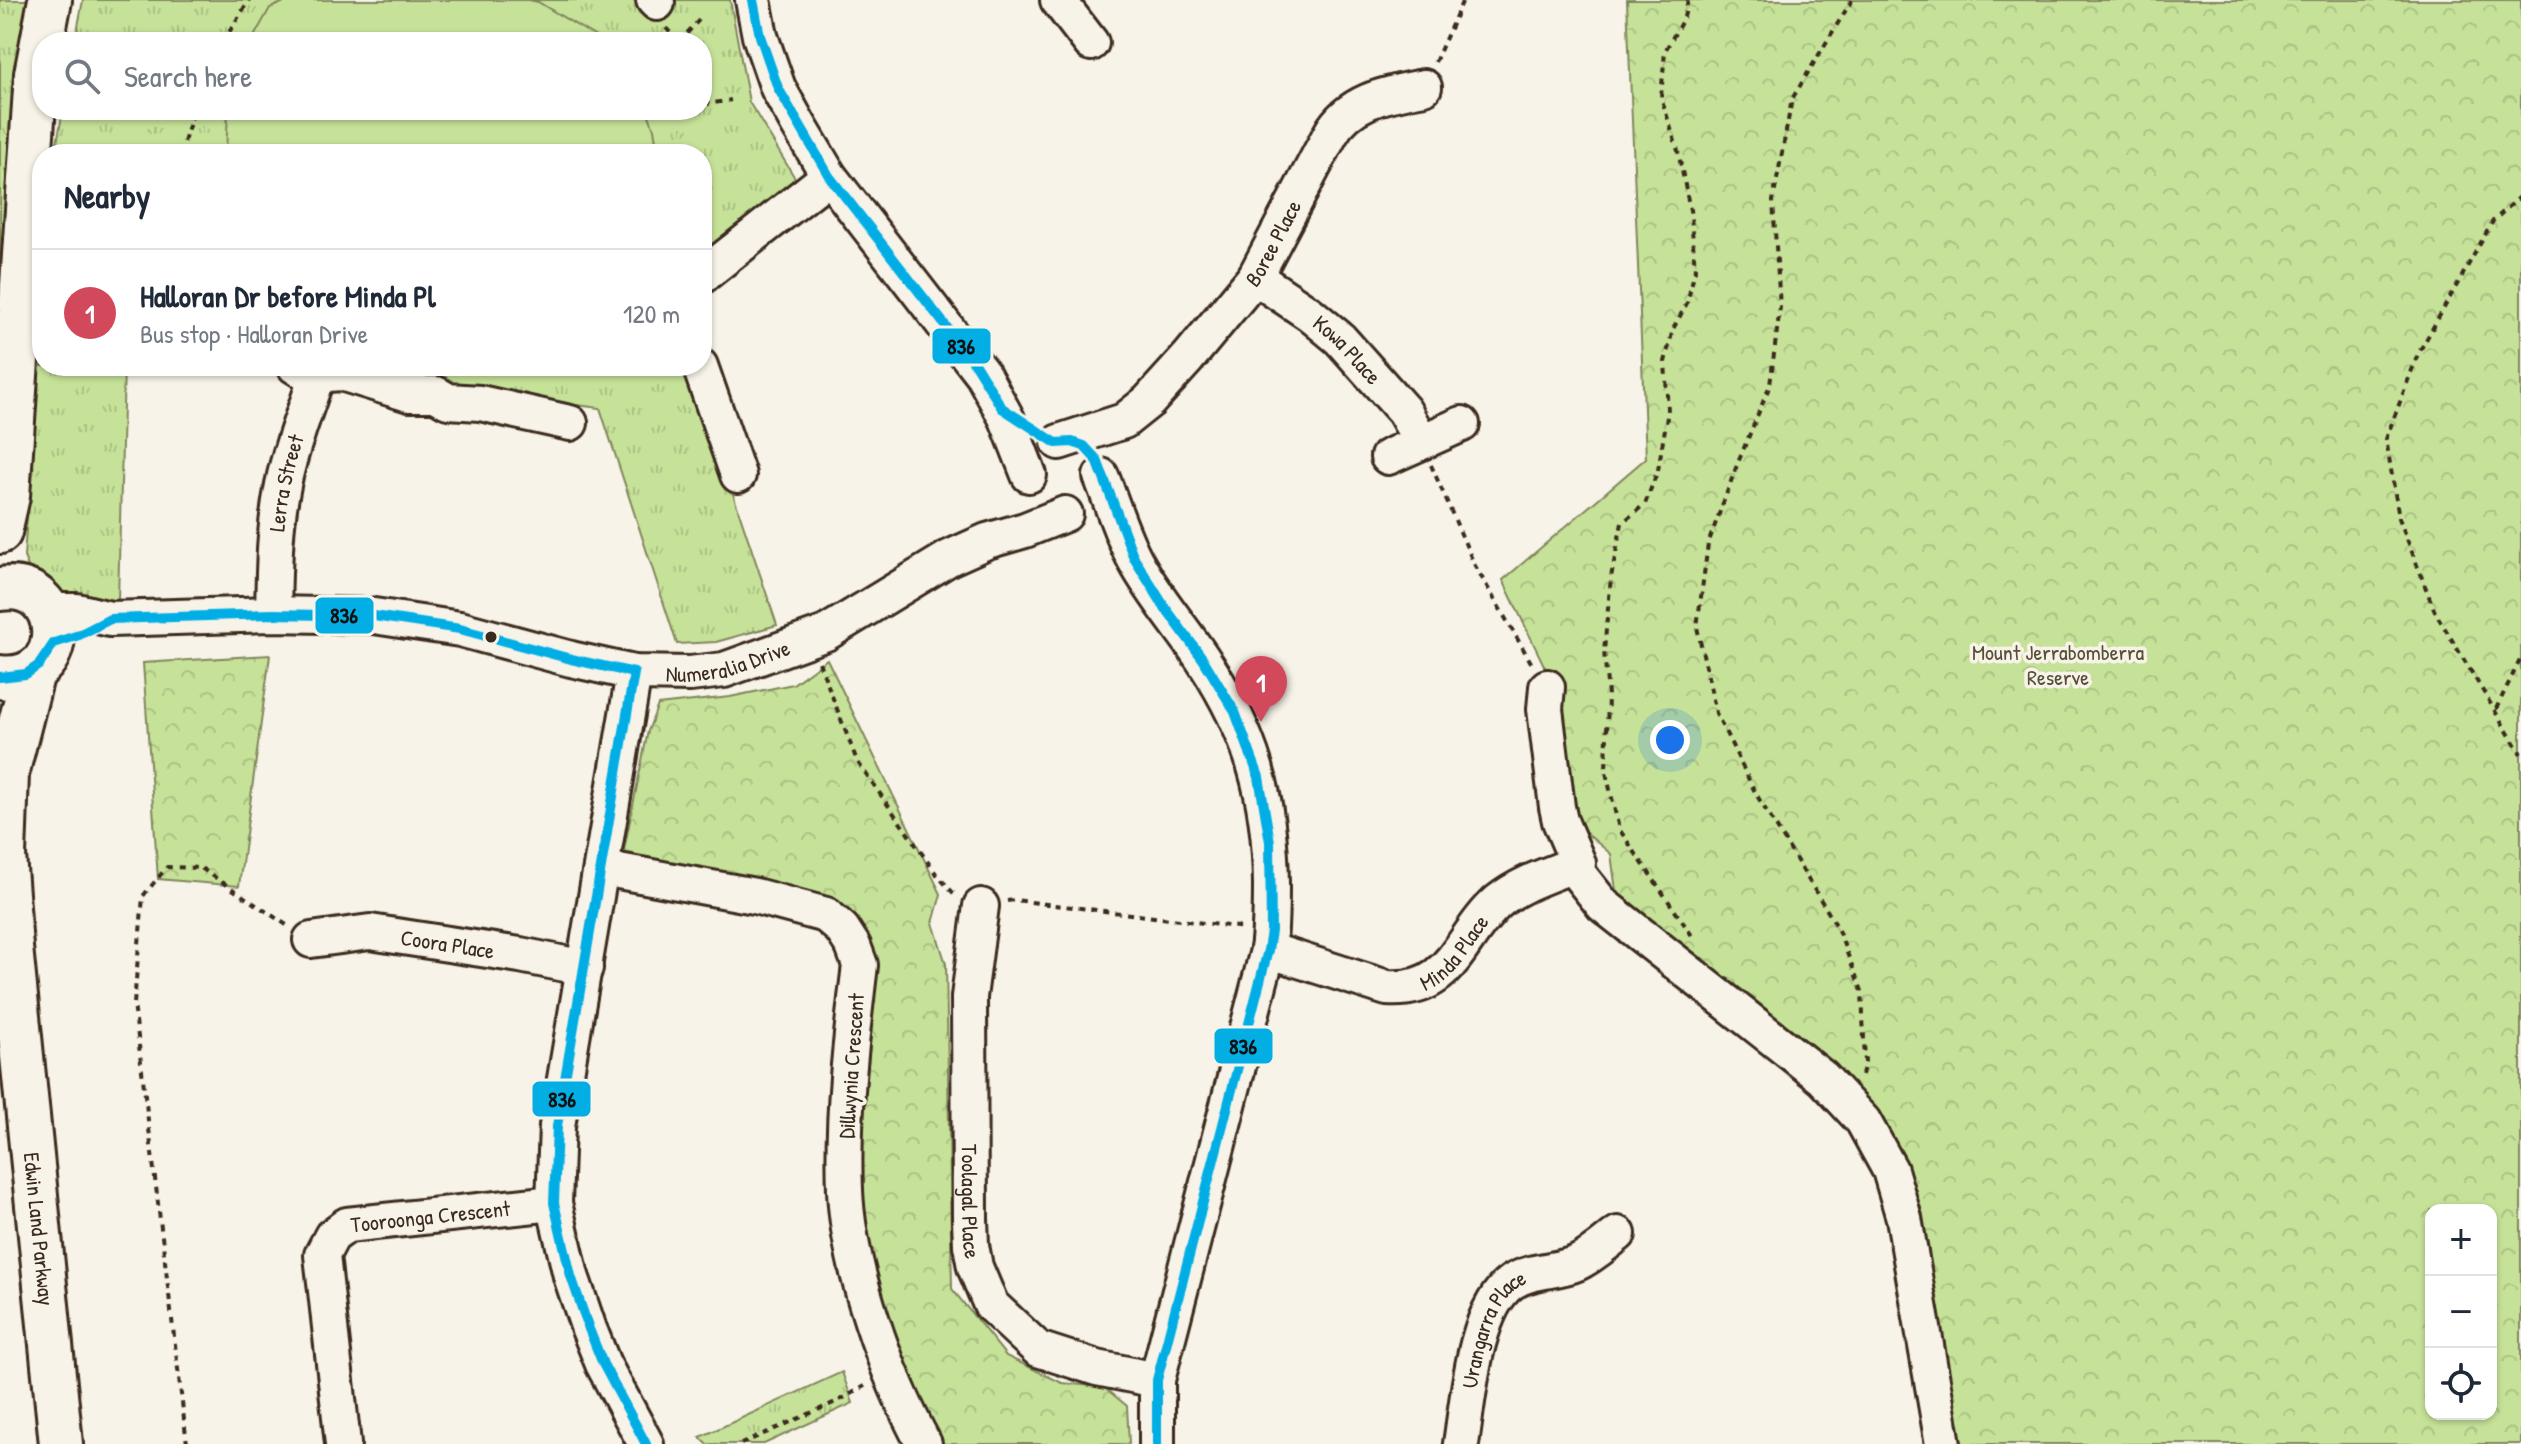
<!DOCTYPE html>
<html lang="en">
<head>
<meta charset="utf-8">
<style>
  body { margin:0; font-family:"Patrick Hand",sans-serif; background:#f2f2f3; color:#1f2937 }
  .controls { position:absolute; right:24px; bottom:24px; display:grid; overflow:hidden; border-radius:16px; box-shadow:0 2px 6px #0004 }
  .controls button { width:72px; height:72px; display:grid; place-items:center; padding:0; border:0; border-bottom:2px solid #e0e1e3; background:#fff; color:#1f2937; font:40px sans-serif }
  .you { position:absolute; left:1670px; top:740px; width:28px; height:28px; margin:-20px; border:6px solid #fff; border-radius:50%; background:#1a73e8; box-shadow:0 0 0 12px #1a73e833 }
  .badge { display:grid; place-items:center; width:52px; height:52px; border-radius:50%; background:#d1495b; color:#fff; font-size:26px; font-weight:700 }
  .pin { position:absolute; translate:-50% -66px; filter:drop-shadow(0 2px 4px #0008) }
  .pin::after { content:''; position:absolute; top:42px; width:28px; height:24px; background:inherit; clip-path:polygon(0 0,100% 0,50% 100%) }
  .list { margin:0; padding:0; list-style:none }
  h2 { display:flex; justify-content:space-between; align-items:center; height:104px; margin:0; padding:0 32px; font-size:34px }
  h2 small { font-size:26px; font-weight:400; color:#747a83 }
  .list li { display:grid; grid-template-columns:52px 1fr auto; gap:24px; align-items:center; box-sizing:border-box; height:128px; padding:0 32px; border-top:2px solid #e0e1e3 }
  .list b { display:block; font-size:30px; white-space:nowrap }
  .list p { margin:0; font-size:26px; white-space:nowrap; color:#747a83 }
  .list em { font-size:26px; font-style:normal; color:#747a83 }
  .icon { flex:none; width:44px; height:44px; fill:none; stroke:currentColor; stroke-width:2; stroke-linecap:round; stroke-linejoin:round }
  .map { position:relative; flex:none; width:2521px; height:1444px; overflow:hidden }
  .search { position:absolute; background:#fff; box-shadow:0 2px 6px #0004; left:32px; top:32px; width:680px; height:88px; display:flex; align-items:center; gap:20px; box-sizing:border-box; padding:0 28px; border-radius:32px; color:#747a83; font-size:30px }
  .panel { position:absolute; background:#fff; box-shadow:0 2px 6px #0004; left:32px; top:144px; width:680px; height:232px; border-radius:32px }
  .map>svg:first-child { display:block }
  .grass { fill:url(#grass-tufts); stroke:#80865c; stroke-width:2 }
  .forest { fill:url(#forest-crowns); stroke:#80865c; stroke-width:2; fill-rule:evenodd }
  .pitch { fill:#c6e299; stroke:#80865c; stroke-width:2 }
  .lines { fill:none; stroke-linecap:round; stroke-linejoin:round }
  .minor-casing { stroke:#3b2a1e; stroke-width:40 }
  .major-casing { stroke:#3b2a1e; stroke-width:48 }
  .path { stroke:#3b2a1e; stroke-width:4; stroke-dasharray:6 6; stroke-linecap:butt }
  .minor { stroke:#f7f3e8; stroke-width:34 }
  .major { stroke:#f7f3e8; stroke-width:42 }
  .bus-1-casing { stroke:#f7f3e8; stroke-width:16 }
  .bus-1 { stroke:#03aee5; stroke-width:10 }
  .bus-dot { fill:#3b2a1e; stroke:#f7f3e8; stroke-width:3 }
  .labels { text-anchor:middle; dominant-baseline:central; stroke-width:7; stroke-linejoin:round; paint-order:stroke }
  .street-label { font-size:22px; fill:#3b2a1e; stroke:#f7f3e8 }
  .park-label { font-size:22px; fill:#574f37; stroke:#f7f3e8 }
  .line-badge { stroke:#f7f3e8; stroke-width:3 }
  .pale-badge-label { font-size:22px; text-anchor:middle; font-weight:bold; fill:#111 }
</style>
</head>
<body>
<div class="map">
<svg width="2521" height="1444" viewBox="0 0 2521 1444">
  <defs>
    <pattern id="grass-tufts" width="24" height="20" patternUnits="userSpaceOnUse" patternTransform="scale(2)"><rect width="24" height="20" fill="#c6e299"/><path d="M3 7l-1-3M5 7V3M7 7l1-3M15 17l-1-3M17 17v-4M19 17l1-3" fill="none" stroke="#abc283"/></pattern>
    <pattern id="forest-crowns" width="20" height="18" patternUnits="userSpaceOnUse" patternTransform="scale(2)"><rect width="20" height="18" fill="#c6e299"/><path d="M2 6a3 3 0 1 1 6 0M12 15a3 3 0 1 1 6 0" fill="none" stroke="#abc283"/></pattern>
  </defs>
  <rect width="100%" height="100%" fill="#f7f3e8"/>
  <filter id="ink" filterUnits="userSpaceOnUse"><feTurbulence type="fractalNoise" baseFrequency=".0125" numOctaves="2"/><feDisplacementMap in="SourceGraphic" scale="16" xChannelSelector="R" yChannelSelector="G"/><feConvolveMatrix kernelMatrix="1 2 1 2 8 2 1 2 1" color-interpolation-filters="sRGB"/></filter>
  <g filter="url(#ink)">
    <path class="grass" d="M 0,0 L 40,0 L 0,412 Z
      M 83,0 L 730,0 L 749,102 L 801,188 L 702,269 L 702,154 L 55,154 L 63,110 L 702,110 L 702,42 L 75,42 Z
      M 42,309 L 42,366 L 124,366 L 118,601 L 40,595 L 24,557 Z
      M 364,366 L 690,366 L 777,625 L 716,642 L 677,644 L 600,408 L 463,391 Z
      M 842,1372 L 853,1403 L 764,1444 L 707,1444 L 700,1437 Z"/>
    <path class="forest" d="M 1627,0 L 2521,0 L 2521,1444 L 1953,1444 L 1904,1168 L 1618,905 L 1611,854 L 1574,823 L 1551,680 L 1503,580 L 1646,458 ZM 2431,1210 L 2491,1210 L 2491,1414 L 2431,1414 Z
      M 270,655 L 239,886 L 158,879 L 143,663 Z
      M 827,659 L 941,894 L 933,923 L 946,964 L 952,1289 L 1006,1356 L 1062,1383 L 1104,1387 L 1127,1406 L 1129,1444 L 943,1444 L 902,1360 L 855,1196 L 873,1012 L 864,939 L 635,865 L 624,850 L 648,731 L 658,705 L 730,697 L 793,684 Z"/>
    <path class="pitch" d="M 289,0 L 529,0 L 538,2 L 604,42 L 251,42 L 270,8 Z
      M 228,110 L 647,110 L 654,129 L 658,154 L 226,154 Z"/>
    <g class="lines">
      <g class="minor-casing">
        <g id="minor">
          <path d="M 654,0 L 657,3"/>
          <path d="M 753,0 L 760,36 L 778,88 L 798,124 L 829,176 L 983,375 L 1007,419 L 1029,475"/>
          <path d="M 1058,0 L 1091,43"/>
          <path d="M 702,276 L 829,176"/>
          <path id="s1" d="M 1255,277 L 1310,314 L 1340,339 L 1404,411 L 1421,441"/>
          <path d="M 700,366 L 738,475"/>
          <path d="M 316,379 L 328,374 L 341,373 L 409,394 L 436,394 L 448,401 L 480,403 L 570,423"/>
          <path id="s2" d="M 1059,442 L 1124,421 L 1149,401 L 1188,358 L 1255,277 L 1330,135 C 1349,100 1388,94 1424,87"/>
          <path d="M 1388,457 L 1462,424"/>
          <path d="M 1101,476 C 1112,503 1121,534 1135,560 C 1154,596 1182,627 1204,661 C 1252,735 1270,796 1271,884 C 1271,906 1271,928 1268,950 L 1157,1380 L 1157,1444"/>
          <path id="s3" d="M 49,611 L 77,611 L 110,619 L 273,614 L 374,616 L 460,629 L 571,659 L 634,673 L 690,674 L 724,670 L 826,633 L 949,558 L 987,541 L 1025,530 L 1065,514"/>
          <path id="s4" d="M 273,614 C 274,571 274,528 283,485 C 290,449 304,414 316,379 L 295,366"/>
          <path d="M 634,673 L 557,1126 L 554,1203 L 571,1276 L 589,1329 L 603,1364 L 646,1444"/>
          <path d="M 1572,866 L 1603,905 L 1823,1078 L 1863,1121 L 1890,1170 L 1904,1218 L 1943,1444"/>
          <path d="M 602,868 L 755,896 L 826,915 L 842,929 L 853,946 L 860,965 C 851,1039 842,1115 845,1190 C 848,1267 887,1376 924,1444"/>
          <path id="s5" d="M 981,906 L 969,997 L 970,1219 L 971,1245 L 975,1267 L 991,1305 L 1038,1349 L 1097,1368 L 1157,1380"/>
          <path id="s6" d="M 311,940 L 370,932 L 520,955 L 585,968"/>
          <path id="s7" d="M 1268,950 L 1387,988 C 1454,993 1458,936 1499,901 C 1521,883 1552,874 1578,863 L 1560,821 L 1557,807 L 1545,709 L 1547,687"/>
          <path id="s8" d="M 343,1444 L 322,1255 L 332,1236 L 347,1225 L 554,1203"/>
          <path id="s9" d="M 1461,1444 C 1468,1401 1474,1308 1512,1282 C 1532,1269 1557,1272 1577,1263 C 1592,1256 1605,1244 1618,1234"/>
        </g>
      </g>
      <g class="major-casing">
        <g id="major">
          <path d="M 0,532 L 8,496 L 36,74 L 50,0"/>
          <path d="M 0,589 C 69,578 73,685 0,677"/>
          <path id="s10" d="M 33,672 L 7,774 L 4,855 L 11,947 L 61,1444"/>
        </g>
      </g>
      <path class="path" d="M 1688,0 L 1684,17 L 1665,51 L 1661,97 L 1678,151 L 1691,215 L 1695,270 L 1687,303 L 1673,329 L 1665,362 L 1668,411 L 1658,470 L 1645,504 L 1622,523 L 1611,577 L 1604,651 L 1608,695 L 1606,772 L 1619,829 L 1695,940
        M 1852,0 L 1792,99 L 1773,201 L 1780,307 L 1770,385 L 1737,465 L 1708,544 L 1697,627 L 1716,713 L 1756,794 L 1836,925 L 1862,991 L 1865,1063 L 1861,1078
        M 666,28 L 679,42
        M 223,42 L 249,0
        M 679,42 L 699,20
        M 1435,62 L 1463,0
        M 702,88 L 709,104 L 731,100
        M 184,154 L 184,142 L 194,110
        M 2521,196 L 2493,221 L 2418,354 L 2386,439 L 2399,518 L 2435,612 L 2521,754
        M 1431,465 L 1474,564 L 1532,664
        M 819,662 L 857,761 L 937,875 L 957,897
        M 2496,709 L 2521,658
        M 1007,901 L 1014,900 L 1245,928
        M 187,1444 L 134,1004 L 143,896 L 167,867 L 201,868 L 288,926
        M 741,1444 L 838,1401 L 865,1386"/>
      <use href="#minor" class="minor"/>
      <use href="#major" class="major"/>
      <g class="bus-1-casing">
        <path id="bus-1" d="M 753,0 L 760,36 L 778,88 L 829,176 L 973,361 L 1002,408 L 1056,443 L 1072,442 L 1084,446 L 1097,460 L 1134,558 L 1164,606 L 1203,659 L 1235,712 L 1259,777 L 1270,842 L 1271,931 L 1268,950 L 1157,1380 L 1157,1444
          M 0,677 L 26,674 L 39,665 L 54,643 L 79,635 L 110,619 L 273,614 L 374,616 L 460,629 L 571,659 L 634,673 L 557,1126 L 554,1203 L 571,1276 L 589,1329 L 603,1364 L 646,1444"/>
      </g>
      <use href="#bus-1" class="bus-1"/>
    </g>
  </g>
  <circle class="bus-dot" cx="491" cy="637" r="7"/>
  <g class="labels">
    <g class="street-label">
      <text stroke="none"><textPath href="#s2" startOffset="302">Boree Place</textPath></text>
      <text stroke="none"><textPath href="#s1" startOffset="118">Kowa Place</textPath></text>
      <text stroke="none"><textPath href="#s4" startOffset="132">Lerra Street</textPath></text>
      <text stroke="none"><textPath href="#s3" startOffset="688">Numeralia Drive</textPath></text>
      <text stroke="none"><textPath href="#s6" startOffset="138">Coora Place</textPath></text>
      <text stroke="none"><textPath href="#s7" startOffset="206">Minda Place</textPath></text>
      <text transform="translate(851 1066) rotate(-86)">Dillwynia Crescent</text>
      <text stroke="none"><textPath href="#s5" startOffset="296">Toolagal Place</textPath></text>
      <text stroke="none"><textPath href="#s8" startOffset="314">Tooroonga Crescent</textPath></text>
      <text stroke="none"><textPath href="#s10" startOffset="562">Edwin Land Parkway</textPath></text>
      <text stroke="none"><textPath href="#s9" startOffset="122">Urangarra Place</textPath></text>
    </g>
    <g class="park-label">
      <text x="2058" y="652">Mount Jerrabomberra<tspan x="2058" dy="25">Reserve</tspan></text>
    </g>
  </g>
  <g class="line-badge">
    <rect x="931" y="327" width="61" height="38" rx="8" fill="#03aee5"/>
    <rect x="314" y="596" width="61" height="39" rx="8" fill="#03aee5"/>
    <rect x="1213" y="1027" width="61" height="38" rx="8" fill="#03aee5"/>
    <rect x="531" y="1080" width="61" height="38" rx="8" fill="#03aee5"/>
  </g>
  <g class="pale-badge-label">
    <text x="961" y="354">836</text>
    <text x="344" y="623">836</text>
    <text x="1243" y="1054">836</text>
    <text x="562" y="1107">836</text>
  </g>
</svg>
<div class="controls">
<button>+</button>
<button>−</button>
<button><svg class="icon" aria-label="locate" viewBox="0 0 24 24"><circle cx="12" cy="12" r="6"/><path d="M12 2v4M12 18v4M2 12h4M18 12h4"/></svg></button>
</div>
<div class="you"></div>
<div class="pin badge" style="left:1261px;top:722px">1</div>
<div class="search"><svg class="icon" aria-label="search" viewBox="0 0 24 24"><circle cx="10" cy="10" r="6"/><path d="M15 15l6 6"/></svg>Search here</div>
<section class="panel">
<h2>Nearby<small></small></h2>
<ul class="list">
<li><span class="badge">1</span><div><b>Halloran Dr before Minda Pl</b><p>Bus stop · Halloran Drive</p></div><em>120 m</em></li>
</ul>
</section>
</div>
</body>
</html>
